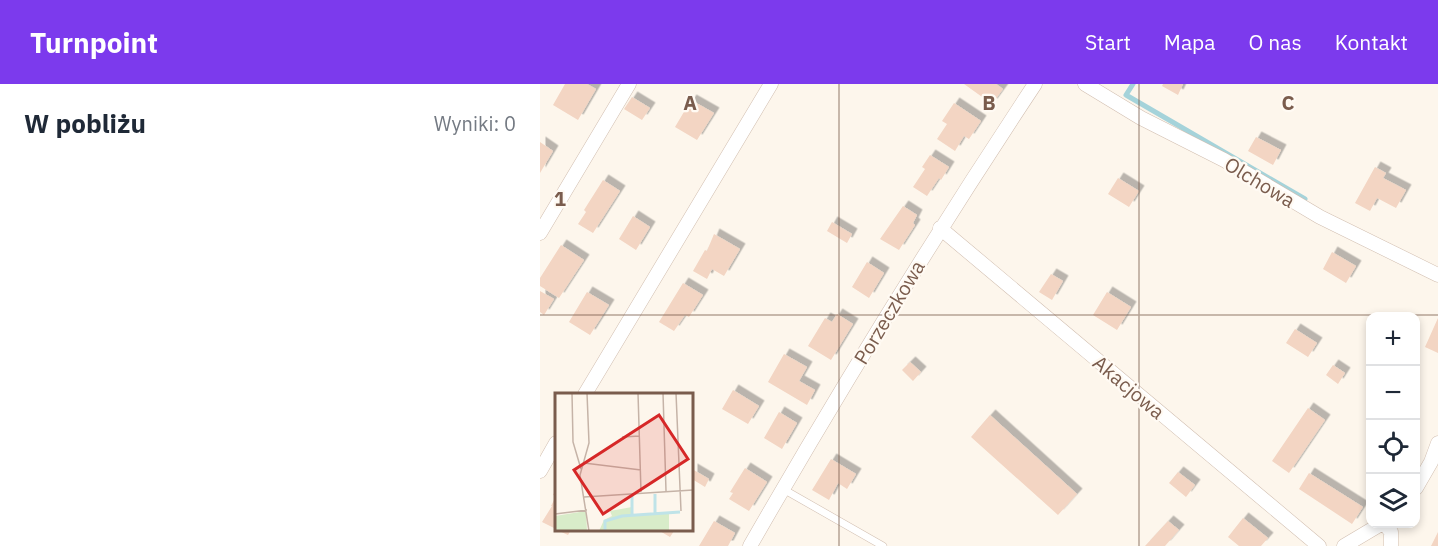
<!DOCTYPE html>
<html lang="pl">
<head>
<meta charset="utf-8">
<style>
  body { margin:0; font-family:"IBM Plex Sans",sans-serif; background:#f2f2f3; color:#1f2937 }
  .controls { position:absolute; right:18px; bottom:18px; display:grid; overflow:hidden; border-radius:12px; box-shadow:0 3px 9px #0003 }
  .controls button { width:54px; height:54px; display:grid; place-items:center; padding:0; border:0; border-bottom:2px solid #e0e1e3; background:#fff; color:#1f2937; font:30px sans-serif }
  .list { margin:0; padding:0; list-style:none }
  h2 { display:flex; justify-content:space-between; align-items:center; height:78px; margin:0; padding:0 24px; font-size:26px }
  h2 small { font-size:20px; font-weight:400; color:#747a83 }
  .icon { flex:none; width:33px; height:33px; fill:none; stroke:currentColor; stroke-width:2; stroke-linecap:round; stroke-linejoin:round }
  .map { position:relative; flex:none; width:898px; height:462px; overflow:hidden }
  header { display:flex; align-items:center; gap:36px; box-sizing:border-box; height:84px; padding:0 30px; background:#7c3aed; color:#fff }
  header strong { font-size:28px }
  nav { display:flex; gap:33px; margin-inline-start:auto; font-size:21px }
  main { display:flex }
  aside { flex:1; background:#fff }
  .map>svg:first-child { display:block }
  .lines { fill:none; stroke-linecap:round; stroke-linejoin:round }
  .stream { stroke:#a5d3da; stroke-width:5 }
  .building { fill:#f3d5c3; filter:url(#shadow) }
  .service-casing { stroke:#d1beb0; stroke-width:8 }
  .minor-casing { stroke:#d1beb0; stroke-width:15 }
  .service { stroke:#fff; stroke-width:7 }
  .minor { stroke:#fff; stroke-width:14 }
  .grid { fill:none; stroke:#7a5c4d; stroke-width:1.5; stroke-opacity:0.55 }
  .labels { text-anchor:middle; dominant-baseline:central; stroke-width:4.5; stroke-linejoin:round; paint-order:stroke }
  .street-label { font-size:20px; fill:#7a5c4d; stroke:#fffaf3 }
  .inset-river { fill:none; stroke:#bfe3e8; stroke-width:3 }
  .inset-road { fill:none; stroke:#c5b3a7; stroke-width:1.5 }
  .view { fill:#d62828; fill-opacity:0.15; stroke:#d62828; stroke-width:3 }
  .inset-edge { fill:none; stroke:#7a5c4d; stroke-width:3 }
  .grid-label { font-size:20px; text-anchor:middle; font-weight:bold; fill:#7a5c4d; stroke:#fffaf3; stroke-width:4.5; stroke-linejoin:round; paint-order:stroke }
</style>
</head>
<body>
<header>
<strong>Turnpoint</strong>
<nav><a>Start</a><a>Mapa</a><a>O nas</a><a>Kontakt</a></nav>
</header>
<main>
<aside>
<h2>W pobliżu<small>Wyniki: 0</small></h2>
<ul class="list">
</ul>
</aside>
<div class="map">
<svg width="898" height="462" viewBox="0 0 898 462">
  <defs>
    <filter id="shadow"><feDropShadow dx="5.5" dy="-5.5" stdDeviation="0" flood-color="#0004"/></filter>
  </defs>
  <rect width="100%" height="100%" fill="#fdf6ec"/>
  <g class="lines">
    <path class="stream" d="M 593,0 L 586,11 L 765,115"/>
  </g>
  <path class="building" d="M 25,0 L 47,0 L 56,5 L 38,36 L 13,21 Z
    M 424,0 L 456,0 L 463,5 L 452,20 Z
    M 623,0 L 643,0 L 638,11 L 622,2 Z
    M 92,13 L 110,24 L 102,36 L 84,25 Z
    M 151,16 L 174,29 L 157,56 L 135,43 Z
    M 414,19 L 441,37 L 429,55 L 424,52 L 415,67 L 397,55 L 407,40 L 402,37 Z
    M 716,53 L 741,66 L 733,81 L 708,67 Z
    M 0,58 L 13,67 L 0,89 Z
    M 390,71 L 409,83 L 401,96 L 399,94 L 387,112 L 373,103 L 385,85 L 382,83 Z
    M 835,83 L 846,89 L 843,94 L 866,106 L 856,124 L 837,114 L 830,127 L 815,119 Z
    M 578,94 L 599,107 L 589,123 L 568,110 Z
    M 63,96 L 80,107 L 53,149 L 38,140 L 46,128 L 44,126 Z
    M 363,122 L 377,131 L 373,139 L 375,141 L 359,166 L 340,155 Z
    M 93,132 L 110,143 L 96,166 L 79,155 Z
    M 292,138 L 312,150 L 307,159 L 287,147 Z
    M 174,150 L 200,165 L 184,192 L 172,185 L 167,195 L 153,187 L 165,166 L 167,167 Z
    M 21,161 L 44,176 L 19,214 L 0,202 L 0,194 Z
    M 792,168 L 816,182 L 806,199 L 783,185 Z
    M 327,178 L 344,189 L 329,214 L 312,203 Z
    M 511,190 L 523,197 L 512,216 L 499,208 Z
    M 143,199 L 163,211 L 149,233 L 145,231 L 134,247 L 119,238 Z
    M 0,207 L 14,215 L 4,231 L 0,228 Z
    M 47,208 L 69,221 L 50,251 L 29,238 Z
    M 567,208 L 591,223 L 577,246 L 553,231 Z
    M 297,230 L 313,240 L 291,276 L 268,262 L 285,234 L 292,238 Z
    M 898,234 L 898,269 L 885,263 Z
    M 755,245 L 777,259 L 768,273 L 746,259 Z
    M 244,270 L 267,283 L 259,297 L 275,306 L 267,321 L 228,298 Z
    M 370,278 L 381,288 L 373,297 L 362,286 Z
    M 793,281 L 805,289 L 798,300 L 786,291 Z
    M 193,306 L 219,322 L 208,340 L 182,325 Z
    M 768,324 L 785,336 L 749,389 L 732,377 Z
    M 239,328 L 257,339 L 242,365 L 224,354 Z
    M 450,331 L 537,410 L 518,431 L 431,353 Z
    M 291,375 L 316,390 L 307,405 L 298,399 L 289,416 L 272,406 Z
    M 205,384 L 227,398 L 209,427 L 189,415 L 193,409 L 190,408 Z
    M 152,385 L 169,395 L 165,403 L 152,395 Z
    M 638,388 L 655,401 L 646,413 L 629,399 Z
    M 769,389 L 823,423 L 812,440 L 759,405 Z
    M 16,405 L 16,445 L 2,438 L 12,422 L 11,422 L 16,412 L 13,411 Z
    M 703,434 L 728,454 L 721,462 L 699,462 L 688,453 Z
    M 174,437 L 195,449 L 188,462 L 159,462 Z
    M 628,437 L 639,446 L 625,462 L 605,462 Z
    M 17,446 L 31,446 L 28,451 Z
    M 118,446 L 132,446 L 134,447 L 130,453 Z
    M 898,448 L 898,462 L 891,462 Z"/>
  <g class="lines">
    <g class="service-casing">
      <path id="service" d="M 243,405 L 343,462"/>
    </g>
    <g class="minor-casing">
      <path id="minor" d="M 545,0 L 601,34 L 684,76 L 780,133 L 898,191
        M 400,144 L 779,462
        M 0,149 L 89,0
        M 45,310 L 231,0
        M 0,387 L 16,359
        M 876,404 L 891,378 L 898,359
        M 845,440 L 851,448 L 851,462
        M 210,462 C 300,305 395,151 495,0
        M 804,462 L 841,440"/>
    </g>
    <use href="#service" class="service"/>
    <use href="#minor" class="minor"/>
  </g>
  <path class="grid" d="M 299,0 L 299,462M 599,0 L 599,462M 0,231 L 898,231"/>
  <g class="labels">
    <g class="street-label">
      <text transform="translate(720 98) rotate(31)">Olchowa</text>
      <text transform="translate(349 228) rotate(-59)">Porzeczkowa</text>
      <text transform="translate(589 303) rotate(40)">Akacjowa</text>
    </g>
  </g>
  <g transform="translate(15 309)">
    <rect width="138" height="138" fill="#fdf6ec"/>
    <path d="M 77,114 L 78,122 L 114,120 L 114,138 L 44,138 L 49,127 L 57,123 L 55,118 ZM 31,118 L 32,138 L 0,138 L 0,123 Z" fill="#d8ecc9"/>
    <path class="inset-river" d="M 100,101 L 100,120M 77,103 L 77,122M 50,138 L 50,128 L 67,123 L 125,119"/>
    <path class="inset-road" d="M 17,0 L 18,49 L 26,76M 32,0 L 34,50 L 25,82 L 34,138M 83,0 L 86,99M 108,0 L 111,98M 121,0 L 126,118M 67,44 L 85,43M 29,70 L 86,77M 29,104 L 138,97M 0,121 L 32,117"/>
    <path class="view" d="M 104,22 L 133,66 L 48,121 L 19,77 Z"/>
    <rect width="138" height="138" class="inset-edge"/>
  </g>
  <g class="grid-label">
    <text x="150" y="26">A</text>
    <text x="449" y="26">B</text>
    <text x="748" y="26">C</text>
    <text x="20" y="122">1</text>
  </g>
</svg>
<div class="controls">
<button>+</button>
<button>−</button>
<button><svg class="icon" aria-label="locate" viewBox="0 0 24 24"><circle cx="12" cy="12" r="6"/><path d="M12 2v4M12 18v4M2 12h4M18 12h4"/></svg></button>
<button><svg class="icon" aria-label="layers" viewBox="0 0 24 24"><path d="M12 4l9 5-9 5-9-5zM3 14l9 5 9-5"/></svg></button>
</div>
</div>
</main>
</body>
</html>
